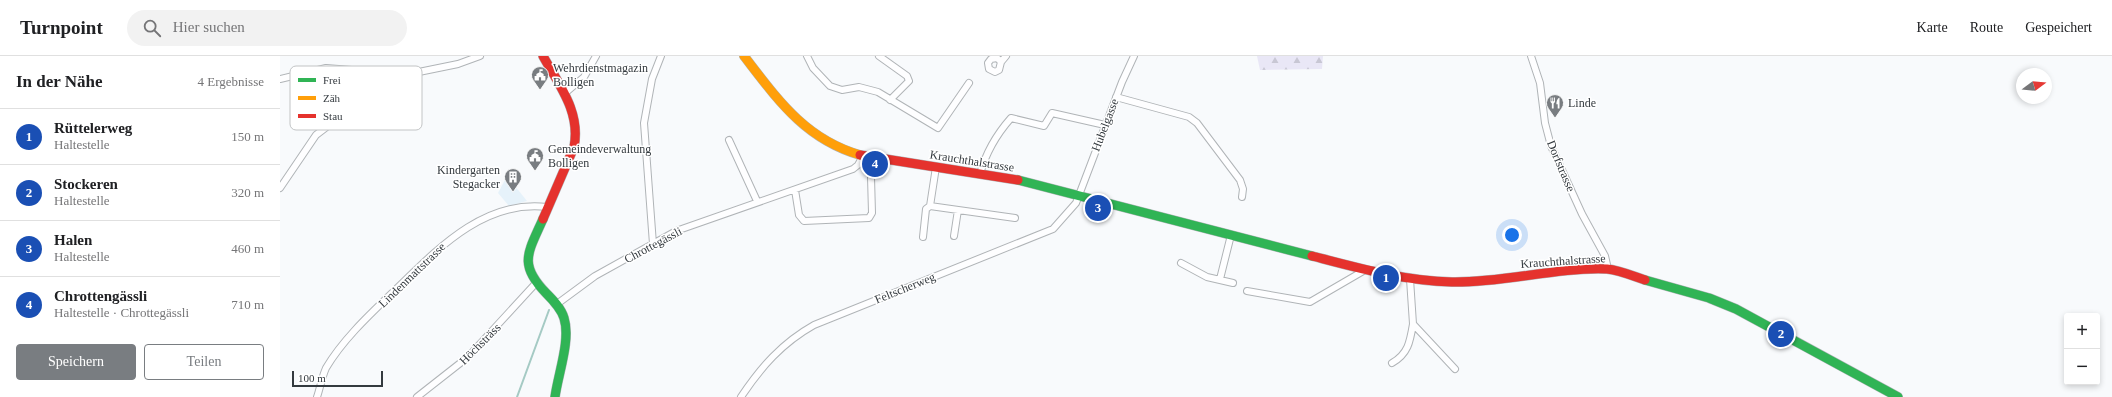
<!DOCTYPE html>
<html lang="de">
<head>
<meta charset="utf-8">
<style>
  body { margin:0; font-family:"Times New Roman",serif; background:#f2f2f2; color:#202124 }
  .controls { position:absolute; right:12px; bottom:12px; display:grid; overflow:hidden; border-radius:4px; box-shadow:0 2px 6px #0003 }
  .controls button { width:36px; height:36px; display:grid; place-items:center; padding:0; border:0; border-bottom:1px solid #e0e0e0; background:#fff; color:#202124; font:20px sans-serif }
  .compass { position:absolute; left:1736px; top:12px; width:36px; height:36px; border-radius:50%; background:#fff; box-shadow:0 2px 6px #0003; rotate:74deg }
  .scale { position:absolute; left:12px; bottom:10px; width:91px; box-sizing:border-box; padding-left:4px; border:2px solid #343a3f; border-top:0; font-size:11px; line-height:14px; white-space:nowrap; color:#343a3f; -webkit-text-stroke:3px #fff; paint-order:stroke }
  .you { position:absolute; left:1232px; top:179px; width:14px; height:14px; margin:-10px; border:3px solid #fff; border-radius:50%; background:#1a73e8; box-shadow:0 0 0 6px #1a73e833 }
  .badge { display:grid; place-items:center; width:26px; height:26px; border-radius:50%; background:#797d81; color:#fff; font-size:13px; font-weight:700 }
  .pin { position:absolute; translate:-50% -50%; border:2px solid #fff; box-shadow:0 1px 4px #0006 }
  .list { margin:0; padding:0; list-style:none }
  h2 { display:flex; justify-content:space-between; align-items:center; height:52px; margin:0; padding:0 16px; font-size:17px }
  h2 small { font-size:13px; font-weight:400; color:#757577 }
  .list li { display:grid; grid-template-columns:26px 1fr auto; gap:12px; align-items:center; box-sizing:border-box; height:56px; padding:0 16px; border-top:1px solid #e0e0e0 }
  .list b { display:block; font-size:15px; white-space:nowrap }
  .list p { margin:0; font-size:13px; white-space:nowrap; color:#757577 }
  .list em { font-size:13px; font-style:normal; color:#757577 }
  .actions { display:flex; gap:8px; padding:12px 16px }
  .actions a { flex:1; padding:9px 0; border:1px solid #797d81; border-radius:4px; text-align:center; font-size:14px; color:#797d81 }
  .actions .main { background:#797d81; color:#fff }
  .icon { flex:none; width:22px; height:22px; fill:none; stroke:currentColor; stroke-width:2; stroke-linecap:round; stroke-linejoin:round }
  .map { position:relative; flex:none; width:1832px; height:341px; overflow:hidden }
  header { display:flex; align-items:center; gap:24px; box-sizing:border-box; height:56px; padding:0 20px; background:#fff; border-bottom:1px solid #e0e0e0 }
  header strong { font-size:19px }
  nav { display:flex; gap:22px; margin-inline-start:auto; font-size:14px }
  .search { width:280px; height:36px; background:#f2f2f2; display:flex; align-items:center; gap:10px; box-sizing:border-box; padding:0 14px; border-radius:22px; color:#757577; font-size:15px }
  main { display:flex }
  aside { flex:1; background:#fff }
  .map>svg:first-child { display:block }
  .built { fill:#e6f2fa }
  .forest { fill:url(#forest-firs) }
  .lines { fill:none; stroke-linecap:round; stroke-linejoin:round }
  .stream { stroke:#a5cac4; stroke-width:2 }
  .street-casing { stroke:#b0b4b7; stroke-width:8 }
  .fast-casing { stroke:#b0b4b7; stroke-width:10 }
  .slow-casing { stroke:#b0b4b7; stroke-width:10 }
  .jam-casing { stroke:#b0b4b7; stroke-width:10 }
  .street { stroke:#fefeff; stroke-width:6 }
  .fast { stroke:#30b455; stroke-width:9 }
  .slow { stroke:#ff9f0a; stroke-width:9 }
  .jam { stroke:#e5322d; stroke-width:9 }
  .labels { text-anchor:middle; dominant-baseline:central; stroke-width:3; stroke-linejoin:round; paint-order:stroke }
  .poi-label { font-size:12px; fill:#343a3f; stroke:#fff; text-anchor:start }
  .street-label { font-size:12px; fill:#343a3f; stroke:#fff }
  .key { fill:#fff; stroke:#c2c4c5; stroke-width:1 }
  .key-label { font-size:11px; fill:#343a3f }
</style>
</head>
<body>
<header>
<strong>Turnpoint</strong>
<div class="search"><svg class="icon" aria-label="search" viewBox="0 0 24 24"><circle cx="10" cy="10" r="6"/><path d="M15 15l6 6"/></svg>Hier suchen</div>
<nav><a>Karte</a><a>Route</a><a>Gespeichert</a></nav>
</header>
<main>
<aside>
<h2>In der Nähe<small>4 Ergebnisse</small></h2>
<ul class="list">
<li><span class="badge" style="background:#1a4fb4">1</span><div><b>Rüttelerweg</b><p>Haltestelle</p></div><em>150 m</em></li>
<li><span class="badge" style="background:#1a4fb4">2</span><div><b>Stockeren</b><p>Haltestelle</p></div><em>320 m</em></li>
<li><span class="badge" style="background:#1a4fb4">3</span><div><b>Halen</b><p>Haltestelle</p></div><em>460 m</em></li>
<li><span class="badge" style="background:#1a4fb4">4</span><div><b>Chrottengässli</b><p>Haltestelle · Chrottegässli</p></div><em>710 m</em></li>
</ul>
<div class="actions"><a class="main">Speichern</a><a>Teilen</a></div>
</aside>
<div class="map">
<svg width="1832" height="341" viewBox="0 0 1832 341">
  <defs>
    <pattern id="forest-firs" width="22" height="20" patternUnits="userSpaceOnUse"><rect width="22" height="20" fill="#e9e7f6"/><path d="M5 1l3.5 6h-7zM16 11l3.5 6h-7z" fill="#c8c7d4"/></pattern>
  </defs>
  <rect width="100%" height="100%" fill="#f8fafc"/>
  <path class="built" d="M 227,120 L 247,145 L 229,150 L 218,137 Z"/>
  <path class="forest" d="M 977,0 L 1043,0 L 1042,13 L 980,14 Z"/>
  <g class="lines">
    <path class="stream" d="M 237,341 L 269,254"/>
    <g class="street-casing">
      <path id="street" d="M 527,0 L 533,12 L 550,30 L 562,34 L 579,31 L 598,36 L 658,72 L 689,27
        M 599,0 L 627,20 L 629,25 L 610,44
        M 1251,0 L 1260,27 L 1265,67 L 1271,90 L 1302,158 L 1325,200 L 1328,213
        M 721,6 L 717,2 L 711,3 L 708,7 L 709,13 L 715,16 L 719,14 L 721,6 L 726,0
        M 0,23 L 46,12 L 123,18
        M 284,38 L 304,21 L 316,0
        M 836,41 L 909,61 L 917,67 L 960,124 L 963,133 L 962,141
        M 449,84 L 477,145
        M 656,111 L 650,150 L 735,162
        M 700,118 C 706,96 716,79 731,62 L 764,70 L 772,57 L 825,69
        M 0,132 L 36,79 L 104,27 L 129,18 L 178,8 L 200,0
        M 515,134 L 519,159 L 524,165 L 589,162 L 592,157 L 591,121 L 594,102
        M 674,180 L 678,154
        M 643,181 L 646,153 L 650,150
        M 373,188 L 364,67 L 372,23 L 381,0
        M 901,207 L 927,221 L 953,227
        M 940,223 L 951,179
        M 1130,223 L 1133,268 L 1175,313
        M 967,235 L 1030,246 L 1085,214
        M 277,248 L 315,220 L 396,175 L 573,113 L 578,109 L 583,100
        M 1112,307 C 1128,298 1130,286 1133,268
        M 37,341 C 40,332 42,321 46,312 C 62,285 87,261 110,239 C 153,198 201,143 267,151
        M 137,341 L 188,301 L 256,227
        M 461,341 C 481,311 502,287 534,269 L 773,173 L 796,147 L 842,26 L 854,0"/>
    </g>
    <g class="fast-casing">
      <path id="fast" d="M 738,124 L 1032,200
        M 263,163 C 248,197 238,208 266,237 C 273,244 281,252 284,262 C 291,284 278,318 275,341
        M 1365,224 L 1429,242 L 1456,253 L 1618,341"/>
    </g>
    <g class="slow-casing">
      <path id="slow" d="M 464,0 C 498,44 525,83 580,99"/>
    </g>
    <g class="jam-casing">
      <path id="jam" d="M 580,99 L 738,124
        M 263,163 L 294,91 C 301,56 279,29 263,0
        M 1032,200 C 1078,212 1124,225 1172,226 C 1224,227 1275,211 1327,213 C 1339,214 1353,220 1365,224"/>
    </g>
    <use href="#street" class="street"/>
    <use href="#fast" class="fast"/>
    <use href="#slow" class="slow"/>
    <use href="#jam" class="jam"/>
  </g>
  <defs>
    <g id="civic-pin" transform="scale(0.9)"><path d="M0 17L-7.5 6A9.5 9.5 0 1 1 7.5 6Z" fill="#797d81" stroke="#fff"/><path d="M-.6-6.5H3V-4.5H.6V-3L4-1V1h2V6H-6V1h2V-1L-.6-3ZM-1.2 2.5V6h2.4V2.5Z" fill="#fff"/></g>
    <g id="restaurant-pin" transform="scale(0.9)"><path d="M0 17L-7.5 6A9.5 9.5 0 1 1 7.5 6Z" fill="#797d81" stroke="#fff"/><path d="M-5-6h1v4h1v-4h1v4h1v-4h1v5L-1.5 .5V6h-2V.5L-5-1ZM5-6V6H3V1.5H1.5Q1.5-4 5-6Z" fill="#fff"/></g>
    <g id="building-pin" transform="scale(0.9)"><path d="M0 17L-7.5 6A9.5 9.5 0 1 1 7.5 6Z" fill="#797d81" stroke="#fff"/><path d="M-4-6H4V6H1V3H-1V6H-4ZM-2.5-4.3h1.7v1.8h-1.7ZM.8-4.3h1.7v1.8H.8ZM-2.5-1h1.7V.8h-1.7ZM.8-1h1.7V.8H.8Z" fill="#fff"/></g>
  </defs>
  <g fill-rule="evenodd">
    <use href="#civic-pin" x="260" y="19"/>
    <use href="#restaurant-pin" x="1275" y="47"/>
    <use href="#civic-pin" x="255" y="100"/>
    <use href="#building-pin" x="233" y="121"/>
  </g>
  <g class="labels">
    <g class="poi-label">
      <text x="273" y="12">Wehrdienstmagazin<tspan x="273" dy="14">Bolligen</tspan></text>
      <text x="1288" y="47">Linde</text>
      <text x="268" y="93">Gemeindeverwaltung<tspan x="268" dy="14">Bolligen</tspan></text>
      <text x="220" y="114" text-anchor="end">Kindergarten<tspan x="220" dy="14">Stegacker</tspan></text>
    </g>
    <g class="street-label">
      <text transform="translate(825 69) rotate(-69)">Hubelgasse</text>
      <text transform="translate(692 105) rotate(9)">Krauchthalstrasse</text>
      <text transform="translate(1281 110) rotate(67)">Dorfstrasse</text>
      <text transform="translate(373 189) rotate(-28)">Chrottegässli</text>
      <text transform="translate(1283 205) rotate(-4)">Krauchthalstrasse</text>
      <text transform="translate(132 219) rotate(-44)">Lindenmattstrasse</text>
      <text transform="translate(625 232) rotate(-22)">Feltscherweg</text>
      <text transform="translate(200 288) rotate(-45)">Höchsträss</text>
    </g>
  </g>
  <rect x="10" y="10" width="132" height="64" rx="6" class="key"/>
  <rect x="18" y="22" width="18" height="4" fill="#30b455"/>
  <rect x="18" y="40" width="18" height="4" fill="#ff9f0a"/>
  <rect x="18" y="58" width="18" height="4" fill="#e5322d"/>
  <g class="key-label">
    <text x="43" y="28">Frei</text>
    <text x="43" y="46">Zäh</text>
    <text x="43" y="64">Stau</text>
  </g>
</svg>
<div class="controls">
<button>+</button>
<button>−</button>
</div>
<svg class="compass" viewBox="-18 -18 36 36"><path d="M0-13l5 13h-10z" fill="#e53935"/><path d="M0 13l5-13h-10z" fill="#757577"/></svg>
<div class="scale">100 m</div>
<div class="you"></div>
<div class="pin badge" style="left:1106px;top:222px;background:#1a4fb4">1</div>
<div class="pin badge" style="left:1501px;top:278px;background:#1a4fb4">2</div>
<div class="pin badge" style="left:818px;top:152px;background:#1a4fb4">3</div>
<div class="pin badge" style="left:595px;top:108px;background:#1a4fb4">4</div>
</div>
</main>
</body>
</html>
